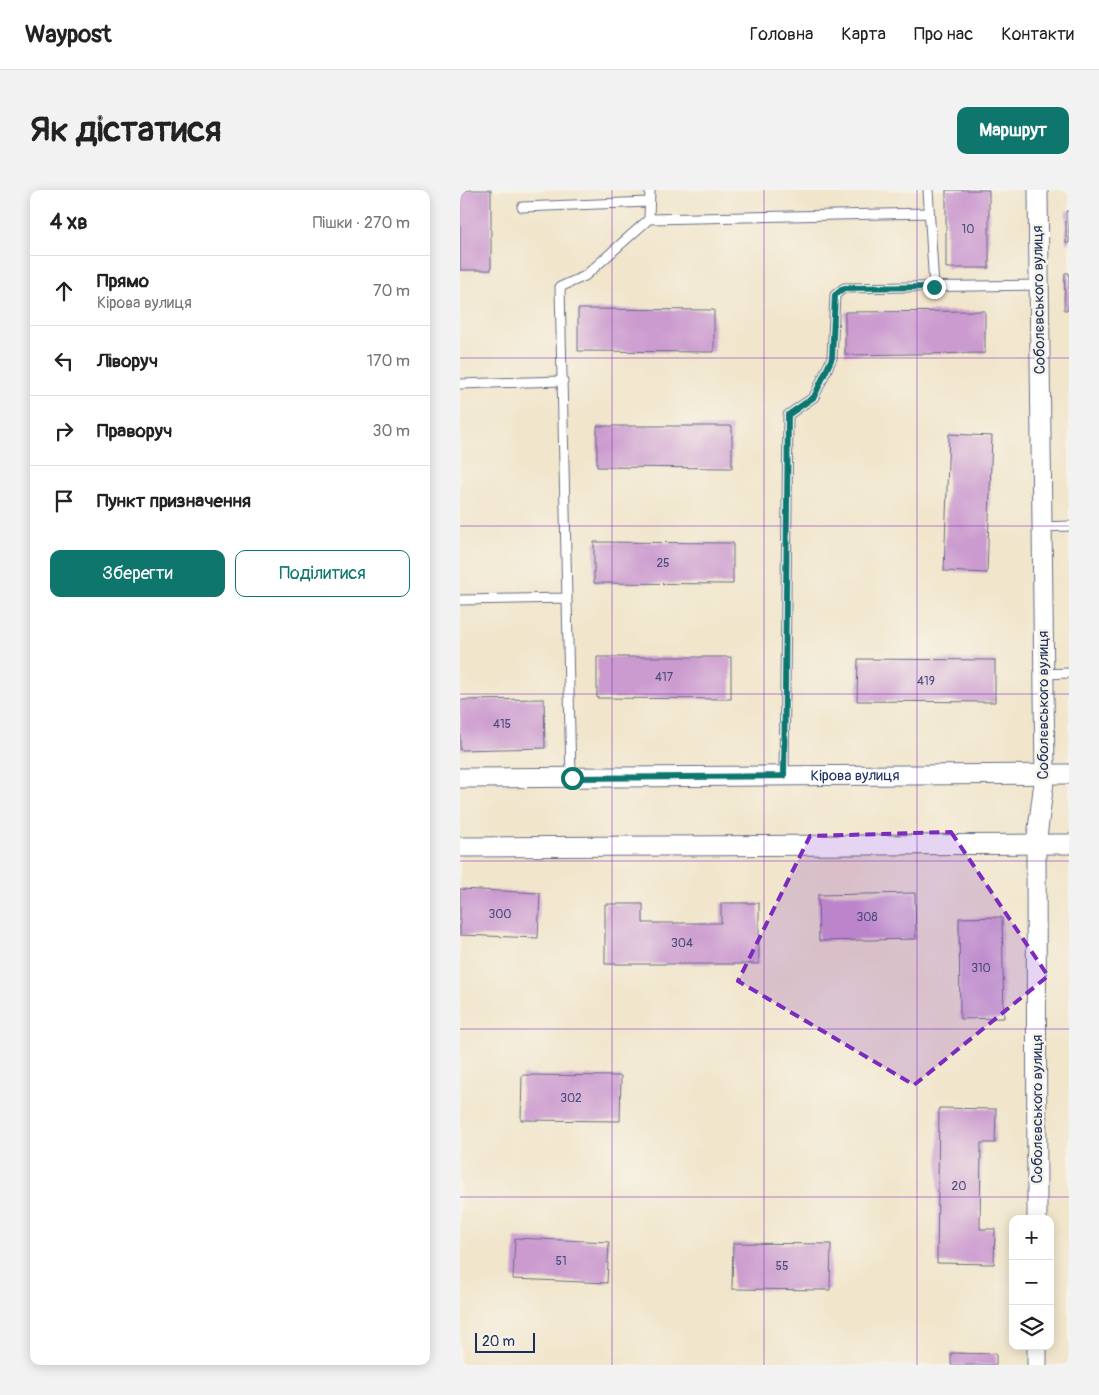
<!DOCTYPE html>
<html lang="uk">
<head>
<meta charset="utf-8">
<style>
  body { margin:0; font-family:Pangolin,sans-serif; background:#f2f2f2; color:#222 }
  .controls { position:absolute; right:15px; bottom:15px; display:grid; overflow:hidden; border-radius:10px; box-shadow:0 2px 12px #0003 }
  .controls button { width:45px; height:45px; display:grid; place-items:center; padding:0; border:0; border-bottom:1px solid #e0e0e0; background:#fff; color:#222; font:25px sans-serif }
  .scale { position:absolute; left:15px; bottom:12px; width:60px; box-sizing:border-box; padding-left:5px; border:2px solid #1b2f5e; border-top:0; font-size:14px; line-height:18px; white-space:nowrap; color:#1b2f5e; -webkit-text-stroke:4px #f7f3e8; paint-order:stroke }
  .stop { position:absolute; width:15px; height:15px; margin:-11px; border:4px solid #0f766e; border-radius:50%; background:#fff }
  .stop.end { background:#0f766e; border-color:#fff; box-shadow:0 1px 5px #0008 }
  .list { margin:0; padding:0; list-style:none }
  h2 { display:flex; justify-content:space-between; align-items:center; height:65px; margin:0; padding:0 20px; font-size:21px }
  h2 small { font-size:16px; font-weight:400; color:#767676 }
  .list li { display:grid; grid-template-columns:32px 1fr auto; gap:15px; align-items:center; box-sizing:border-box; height:70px; padding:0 20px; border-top:1px solid #e0e0e0 }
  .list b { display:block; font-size:19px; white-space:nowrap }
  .list p { margin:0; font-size:16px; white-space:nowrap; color:#767676 }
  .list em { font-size:16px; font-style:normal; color:#767676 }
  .actions { display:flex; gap:10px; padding:15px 20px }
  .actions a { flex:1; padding:11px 0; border:1px solid #0f766e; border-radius:10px; text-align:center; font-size:18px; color:#0f766e }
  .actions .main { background:#0f766e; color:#fff }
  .icon { flex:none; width:28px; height:28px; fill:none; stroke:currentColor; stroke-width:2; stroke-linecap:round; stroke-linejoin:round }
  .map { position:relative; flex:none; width:609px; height:1175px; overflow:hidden; border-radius:10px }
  header { display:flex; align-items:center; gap:30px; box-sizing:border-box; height:70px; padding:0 25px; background:#fff; border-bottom:1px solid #e0e0e0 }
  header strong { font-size:24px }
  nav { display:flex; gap:28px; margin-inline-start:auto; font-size:18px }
  .intro { display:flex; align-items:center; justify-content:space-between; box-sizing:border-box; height:120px; padding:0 30px }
  h1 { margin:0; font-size:35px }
  .button { padding:12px 22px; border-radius:10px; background:#0f766e; color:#fff; font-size:18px; font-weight:700 }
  main { display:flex; gap:30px; padding:0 30px }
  aside { flex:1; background:#fff; border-radius:10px; box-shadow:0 2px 12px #0003 }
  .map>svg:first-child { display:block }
  .building { fill:#cb9acf }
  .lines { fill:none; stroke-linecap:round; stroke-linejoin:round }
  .service-casing { stroke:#666f84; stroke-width:11 }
  .minor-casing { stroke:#666f84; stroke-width:21 }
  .service { stroke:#fff; stroke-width:9 }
  .minor { stroke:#fff; stroke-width:19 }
  .route { stroke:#0f766e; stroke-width:6 }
  .marked { fill:#7b2cbf; fill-opacity:0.2; stroke:#7b2cbf; stroke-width:4; stroke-dasharray:10 6; stroke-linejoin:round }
  .grid { fill:none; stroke:#7b2cbf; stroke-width:1; stroke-opacity:0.55 }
  .labels { text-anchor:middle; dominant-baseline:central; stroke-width:5; stroke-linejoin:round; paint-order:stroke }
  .number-label { font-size:12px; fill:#474a7a }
  .street-label { font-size:15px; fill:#1b2f5e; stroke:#f7f3e8 }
</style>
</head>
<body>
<header>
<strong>Waypost</strong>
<nav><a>Головна</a><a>Карта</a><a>Про нас</a><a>Контакти</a></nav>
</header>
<div class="intro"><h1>Як дістатися</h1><a class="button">Маршрут</a></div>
<main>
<aside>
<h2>4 хв<small>Пішки · 270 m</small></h2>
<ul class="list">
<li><svg class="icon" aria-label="ahead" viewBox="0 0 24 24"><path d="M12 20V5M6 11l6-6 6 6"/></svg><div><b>Прямо</b><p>Кірова вулиця</p></div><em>70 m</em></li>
<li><svg class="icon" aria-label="left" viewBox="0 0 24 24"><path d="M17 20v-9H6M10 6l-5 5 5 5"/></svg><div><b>Ліворуч</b></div><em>170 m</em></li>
<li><svg class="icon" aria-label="right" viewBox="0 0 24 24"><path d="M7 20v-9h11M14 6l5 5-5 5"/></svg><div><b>Праворуч</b></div><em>30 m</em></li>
<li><svg class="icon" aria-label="arrive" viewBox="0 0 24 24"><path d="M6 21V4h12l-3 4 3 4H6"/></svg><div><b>Пункт призначення</b></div></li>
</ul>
<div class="actions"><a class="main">Зберегти</a><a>Поділитися</a></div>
</aside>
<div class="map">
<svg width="609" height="1175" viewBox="0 0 609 1175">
  <rect width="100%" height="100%" fill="#f7f3e8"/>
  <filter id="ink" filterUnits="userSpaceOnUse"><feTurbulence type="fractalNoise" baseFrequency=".02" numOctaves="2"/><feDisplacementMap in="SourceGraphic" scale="10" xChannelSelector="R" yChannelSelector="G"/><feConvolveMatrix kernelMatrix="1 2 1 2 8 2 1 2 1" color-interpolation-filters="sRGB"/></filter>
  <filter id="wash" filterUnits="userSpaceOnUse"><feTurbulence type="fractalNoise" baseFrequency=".0096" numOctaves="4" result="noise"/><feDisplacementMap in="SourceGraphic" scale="20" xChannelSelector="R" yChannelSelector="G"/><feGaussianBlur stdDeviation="1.12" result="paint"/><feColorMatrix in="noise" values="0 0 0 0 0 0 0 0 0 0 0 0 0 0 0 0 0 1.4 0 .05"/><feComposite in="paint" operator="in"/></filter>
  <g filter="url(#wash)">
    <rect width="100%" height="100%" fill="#f1e5cb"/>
    <g id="blocks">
      <path class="building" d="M 0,0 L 31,0 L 31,80 L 0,80 Z
        M 486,0 L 529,0 L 529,78 L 486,78 Z
        M 606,21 L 609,21 L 609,53 L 606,53 Z
        M 605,83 L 609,83 L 609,120 L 604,120 Z
        M 118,119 L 254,120 L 254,162 L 118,161 Z
        M 525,121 L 525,163 L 385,165 L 385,122 Z
        M 137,236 L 272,236 L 272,278 L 137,277 Z
        M 489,244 L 532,246 L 527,383 L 484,381 Z
        M 134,352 L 273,353 L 273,394 L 134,393 Z
        M 137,467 L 271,467 L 271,509 L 137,508 Z
        M 398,469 L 535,470 L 535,512 L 397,511 Z
        M 84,509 L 85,558 L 0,560 L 0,510 Z
        M 0,699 L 80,703 L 78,748 L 0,745 Z
        M 455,703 L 456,749 L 359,751 L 358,705 Z
        M 261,713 L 299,713 L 299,774 L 145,774 L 145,714 L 183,714 L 183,733 L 261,733 Z
        M 542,727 L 544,828 L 500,829 L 499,728 Z
        M 62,885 L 161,886 L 160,931 L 61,930 Z
        M 479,918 L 536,919 L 535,953 L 521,953 L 520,1039 L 535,1039 L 534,1074 L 477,1073 Z
        M 55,1048 L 149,1052 L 147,1093 L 53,1089 Z
        M 273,1053 L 371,1054 L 370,1100 L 272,1099 Z
        M 491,1163 L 536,1164 L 536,1175 L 491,1175 Z"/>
    </g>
  </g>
  <g filter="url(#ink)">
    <use href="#blocks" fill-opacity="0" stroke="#666f84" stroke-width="1"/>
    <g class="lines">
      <g class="service-casing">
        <path id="service" d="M 468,0 L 474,97
          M 62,17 L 189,12
          M 189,29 L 468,23
          M 0,194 L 103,191
          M 582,337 L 609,336
          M 0,410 L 107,408
          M 584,484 L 609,483
          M 324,586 L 328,225 L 354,207 L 372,168 L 375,105 L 384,98 L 579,95
          M 111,588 L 100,97 L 125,86 L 189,29 L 190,0"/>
      </g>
      <g class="minor-casing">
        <g id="minor">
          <path id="s1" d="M 0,588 L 609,584"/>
          <path d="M 0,657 L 609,654"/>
          <path d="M 577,1029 L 576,655 L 585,584 L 578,0"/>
          <path d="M 577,1156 L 577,1175"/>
        </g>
      </g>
      <use href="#service" class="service"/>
      <use href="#minor" class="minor"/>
    </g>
  </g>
  <g class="lines" filter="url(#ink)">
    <path class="route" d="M 112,588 L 324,586 L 328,225 L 354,207 L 372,168 L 375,105 L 384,98 L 474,97"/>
  </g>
  <path class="marked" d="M 491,642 L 588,786 L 454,895 L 278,791 L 350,646 Z"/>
  <path class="grid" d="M 152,0 L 152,1175M 304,0 L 304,1175M 457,0 L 457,1175M 0,168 L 609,168M 0,336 L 609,336M 0,504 L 609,504M 0,671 L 609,671M 0,839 L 609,839M 0,1007 L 609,1007"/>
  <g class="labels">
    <g class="number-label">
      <text x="508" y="39">10</text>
      <text x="203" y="373">25</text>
      <text x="204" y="487">417</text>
      <text x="466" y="491">419</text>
      <text x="42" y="534">415</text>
      <text x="40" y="724">300</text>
      <text x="407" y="727">308</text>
      <text x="222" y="753">304</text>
      <text x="521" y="778">310</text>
      <text x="111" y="908">302</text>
      <text x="499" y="996">20</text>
      <text x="101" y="1071">51</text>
      <text x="322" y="1076">55</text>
    </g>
    <g class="street-label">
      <text transform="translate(579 110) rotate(-91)">Соболєвського вулиця</text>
      <text transform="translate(583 515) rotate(-90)">Соболєвського вулиця</text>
      <text stroke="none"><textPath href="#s1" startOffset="395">Кірова вулиця</textPath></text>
      <text transform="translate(577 919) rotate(-90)">Соболєвського вулиця</text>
    </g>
  </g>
</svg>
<div class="controls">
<button>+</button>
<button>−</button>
<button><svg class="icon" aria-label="layers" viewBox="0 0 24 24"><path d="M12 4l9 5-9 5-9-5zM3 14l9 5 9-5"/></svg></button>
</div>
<div class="scale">20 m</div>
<div class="stop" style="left:112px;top:588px"></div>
<div class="stop end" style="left:474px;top:97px"></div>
</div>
</main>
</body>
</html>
